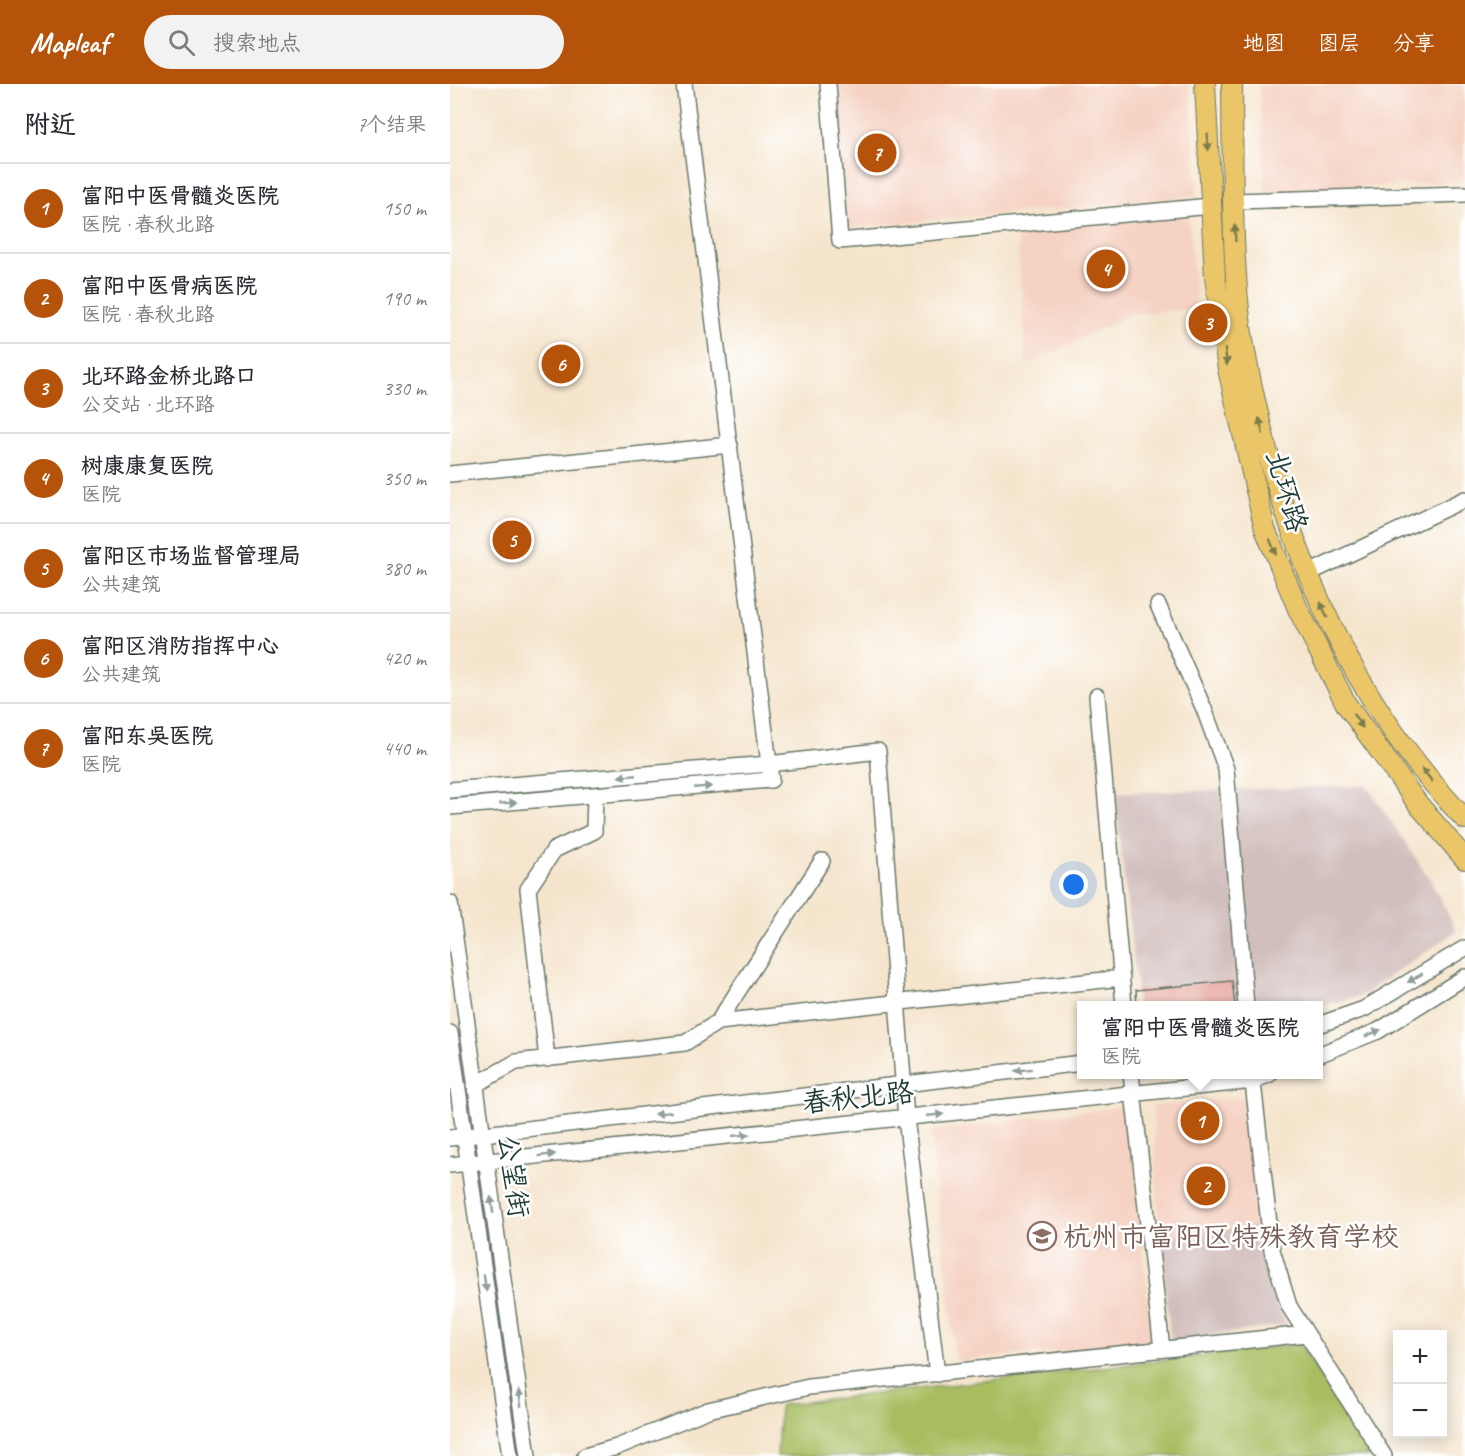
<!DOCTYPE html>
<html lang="zh">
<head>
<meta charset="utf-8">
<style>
  body { margin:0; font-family:Caveat,"LXGW WenKai TC",sans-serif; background:#f2f2f3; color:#2b2b33 }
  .controls { position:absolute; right:18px; bottom:18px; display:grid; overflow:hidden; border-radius:0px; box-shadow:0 3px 15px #0003 }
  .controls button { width:54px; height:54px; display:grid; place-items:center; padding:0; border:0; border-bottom:2px solid #e1e1e2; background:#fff; color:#2b2b33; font:30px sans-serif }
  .you { position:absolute; left:624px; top:801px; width:21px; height:21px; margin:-15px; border:4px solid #fff; border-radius:50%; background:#1a73e8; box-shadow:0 0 0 9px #1a73e833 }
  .badge { display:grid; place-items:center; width:39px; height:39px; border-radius:50%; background:#b45309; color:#fff; font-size:20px; font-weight:700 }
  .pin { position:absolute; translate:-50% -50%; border:3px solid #fff; box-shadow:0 2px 6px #0006 }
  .popup { position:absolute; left:627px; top:917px; width:246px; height:78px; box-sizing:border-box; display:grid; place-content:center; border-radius:0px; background:#fff; filter:drop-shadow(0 2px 4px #0005); font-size:20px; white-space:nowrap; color:#7c7c81 }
  .popup b { font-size:22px; color:#2b2b33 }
  .popup::after { content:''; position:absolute; left:50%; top:100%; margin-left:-12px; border:12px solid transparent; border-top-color:#fff }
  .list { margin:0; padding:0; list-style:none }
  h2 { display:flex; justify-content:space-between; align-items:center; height:78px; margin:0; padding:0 24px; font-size:26px }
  h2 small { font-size:20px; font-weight:400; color:#7c7c81 }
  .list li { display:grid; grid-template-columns:39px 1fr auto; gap:18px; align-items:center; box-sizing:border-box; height:90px; padding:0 24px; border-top:2px solid #e1e1e2 }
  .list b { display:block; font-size:22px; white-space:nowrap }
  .list p { margin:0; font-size:20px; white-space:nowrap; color:#7c7c81 }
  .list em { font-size:20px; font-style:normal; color:#7c7c81 }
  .icon { flex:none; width:33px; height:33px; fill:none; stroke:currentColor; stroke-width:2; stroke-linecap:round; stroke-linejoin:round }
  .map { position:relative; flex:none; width:1015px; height:1372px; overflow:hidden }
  header { display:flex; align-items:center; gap:36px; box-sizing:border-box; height:84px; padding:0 30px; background:#b45309; color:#fff }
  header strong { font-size:28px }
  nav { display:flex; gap:33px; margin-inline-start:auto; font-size:21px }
  .search { width:420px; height:54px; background:#f2f2f3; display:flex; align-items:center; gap:15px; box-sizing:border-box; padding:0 21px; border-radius:33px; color:#7c7c81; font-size:22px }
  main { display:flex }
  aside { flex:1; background:#fff }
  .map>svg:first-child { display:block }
  .built { fill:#f5d2c2 }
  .industrial { fill:#d1bfbd }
  .green { fill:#a8bd61; stroke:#647d4a; stroke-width:1.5 }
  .building { fill:#e7a099 }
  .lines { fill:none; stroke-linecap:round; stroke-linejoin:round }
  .minor-casing { stroke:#6a786a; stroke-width:18 }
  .major-casing { stroke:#6a786a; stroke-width:22 }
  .minor { stroke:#fff; stroke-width:15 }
  .major { stroke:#ebc669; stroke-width:20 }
  .oneway { fill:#7b7b4c }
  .oneway2 { fill:#8f9e9a }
  .labels { text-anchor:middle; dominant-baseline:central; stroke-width:5; stroke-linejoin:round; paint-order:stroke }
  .street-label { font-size:28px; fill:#1f3d34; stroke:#fff }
  .education-label { font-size:28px; fill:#785e54; stroke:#fff; text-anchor:start }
</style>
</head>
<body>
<header>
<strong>Mapleaf</strong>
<div class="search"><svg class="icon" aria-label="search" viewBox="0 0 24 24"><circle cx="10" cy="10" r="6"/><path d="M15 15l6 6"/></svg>搜索地点</div>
<nav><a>地图</a><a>图层</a><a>分享</a></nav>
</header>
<main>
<aside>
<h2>附近<small>7个结果</small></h2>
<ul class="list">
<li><span class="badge">1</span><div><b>富阳中医骨髓炎医院</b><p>医院 · 春秋北路</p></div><em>150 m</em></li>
<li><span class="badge">2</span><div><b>富阳中医骨病医院</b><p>医院 · 春秋北路</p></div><em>190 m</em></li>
<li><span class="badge">3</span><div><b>北环路金桥北路口</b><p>公交站 · 北环路</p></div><em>330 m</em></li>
<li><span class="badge">4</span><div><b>树康康复医院</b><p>医院</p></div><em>350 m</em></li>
<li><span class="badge">5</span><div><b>富阳区市场监督管理局</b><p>公共建筑</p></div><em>380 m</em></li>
<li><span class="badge">6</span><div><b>富阳区消防指挥中心</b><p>公共建筑</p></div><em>420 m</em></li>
<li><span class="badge">7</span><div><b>富阳东吴医院</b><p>医院</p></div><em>440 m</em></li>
</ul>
</aside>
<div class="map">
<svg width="1015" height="1372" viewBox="0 0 1015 1372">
  <rect width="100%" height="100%" fill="#fff"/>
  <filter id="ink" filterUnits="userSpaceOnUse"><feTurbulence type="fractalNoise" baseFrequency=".0167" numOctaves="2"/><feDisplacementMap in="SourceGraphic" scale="12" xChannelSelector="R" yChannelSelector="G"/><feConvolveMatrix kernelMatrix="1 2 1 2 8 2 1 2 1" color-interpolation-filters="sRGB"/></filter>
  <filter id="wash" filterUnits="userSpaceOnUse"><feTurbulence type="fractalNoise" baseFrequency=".008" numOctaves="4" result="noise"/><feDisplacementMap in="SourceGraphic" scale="24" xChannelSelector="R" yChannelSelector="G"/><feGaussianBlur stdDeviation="1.35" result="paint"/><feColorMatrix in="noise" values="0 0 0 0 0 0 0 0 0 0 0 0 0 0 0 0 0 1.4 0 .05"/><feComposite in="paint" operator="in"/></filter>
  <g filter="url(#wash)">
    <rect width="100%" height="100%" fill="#f5e5cd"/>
    <path class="built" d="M 386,0 L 740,0 L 747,112 L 397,144 Z
      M 809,0 L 1015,0 L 1015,96 L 815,110 Z
      M 738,132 L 747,224 L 681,230 L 576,281 L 567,147 Z
      M 796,1013 L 810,1142 L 709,1153 L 703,1021 Z
      M 679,1022 L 702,1258 L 506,1277 L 480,1047 Z"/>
    <path class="industrial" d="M 917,702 L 981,797 L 1007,847 L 909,913 L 869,922 L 689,921 L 664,709 Z
      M 810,1142 L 819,1205 L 837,1241 L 721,1257 L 709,1153 Z"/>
    <path class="green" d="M 849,1260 L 923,1372 L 327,1372 L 330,1321 Z"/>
    <g id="blocks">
      <path class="building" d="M 782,897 L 785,922 L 687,922 L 686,906 Z"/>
    </g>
  </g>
  <g filter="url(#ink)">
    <use href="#blocks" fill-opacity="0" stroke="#6a786a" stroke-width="1.5"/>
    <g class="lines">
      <g class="minor-casing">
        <path id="minor" d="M 378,0 L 390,157 L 761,122
          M 784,117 L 1015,110
          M 0,390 L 280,361
          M 857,490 L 1015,415
          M 708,521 L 754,625 L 776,685 L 796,922
          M 647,612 L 674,922
          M 0,706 L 319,680 L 428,667 L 456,1034 L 487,1290
          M 0,723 L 321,696 L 234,0
          M 0,819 L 78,1372
          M 268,938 L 372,777
          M 868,941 L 914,925 L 1015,864
          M 0,949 L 60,1372
          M 868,971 L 928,947 L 1015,893
          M 97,975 L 78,805 L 104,766 L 144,747 L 145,712
          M 681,990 L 712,1265
          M 802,990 L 822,1166 L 839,1222 L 934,1372
          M 25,1001 L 66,978 L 235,959 L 268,938 L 672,894
          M 0,1054 L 632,979
          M 0,1081 L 803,997 L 820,990
          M 135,1372 L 167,1363 L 258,1326 L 359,1303 L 856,1250"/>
      </g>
      <g class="major-casing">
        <path id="major" d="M 755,0 L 765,193 L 778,285 L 815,445 L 848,525 L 896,620 L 968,720 L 1015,775
          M 782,0 C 783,75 781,152 789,226 C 793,264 801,301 810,338 C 845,485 909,625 1015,735"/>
      </g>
      <use href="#minor" class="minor"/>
      <use href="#major" class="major"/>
    </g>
    <defs><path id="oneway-solid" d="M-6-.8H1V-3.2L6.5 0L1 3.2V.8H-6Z" transform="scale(1.5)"/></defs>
    <g class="oneway">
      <use href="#oneway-solid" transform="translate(758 58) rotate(87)"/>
      <use href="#oneway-solid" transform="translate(785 149) rotate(-93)"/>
      <use href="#oneway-solid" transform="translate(776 273) rotate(82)"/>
      <use href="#oneway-solid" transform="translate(811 342) rotate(-103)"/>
      <use href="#oneway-solid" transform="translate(823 463) rotate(68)"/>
      <use href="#oneway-solid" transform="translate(874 526) rotate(-114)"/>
      <use href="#oneway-solid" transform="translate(908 637) rotate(55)"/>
      <use href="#oneway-solid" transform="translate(977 691) rotate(-130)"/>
    </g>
    <g class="oneway2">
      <use href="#oneway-solid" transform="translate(177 692) rotate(175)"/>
      <use href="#oneway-solid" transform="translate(253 703) rotate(-5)"/>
      <use href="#oneway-solid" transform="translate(58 719) rotate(-4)"/>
      <use href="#oneway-solid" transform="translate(965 894) rotate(149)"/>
      <use href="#oneway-solid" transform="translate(923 949) rotate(-24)"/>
      <use href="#oneway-solid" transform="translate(573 986) rotate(173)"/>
      <use href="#oneway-solid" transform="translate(213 1029) rotate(173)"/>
      <use href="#oneway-solid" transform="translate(485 1031) rotate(-6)"/>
      <use href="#oneway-solid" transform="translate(291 1051) rotate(-6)"/>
      <use href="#oneway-solid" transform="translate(97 1071) rotate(-6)"/>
      <use href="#oneway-solid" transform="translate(42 1121) rotate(-98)"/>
      <use href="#oneway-solid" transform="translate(35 1199) rotate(82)"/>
      <use href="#oneway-solid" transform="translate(70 1314) rotate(-98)"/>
    </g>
  </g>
  <defs>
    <g id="school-ring" transform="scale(1.5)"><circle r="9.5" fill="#fff" stroke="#8d6e63" stroke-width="1.5"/><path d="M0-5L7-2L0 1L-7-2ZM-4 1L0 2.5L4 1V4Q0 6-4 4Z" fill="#8d6e63"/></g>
  </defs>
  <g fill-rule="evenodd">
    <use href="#school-ring" x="592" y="1152"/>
  </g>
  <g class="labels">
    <g class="street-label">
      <text transform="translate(837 407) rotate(74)">北环路</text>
      <text transform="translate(408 1013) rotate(-6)">春秋北路</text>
      <text transform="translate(64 1092) rotate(82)">公望街</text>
    </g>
    <g class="education-label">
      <text x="613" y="1152">杭州市富阳区特殊教育学校</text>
    </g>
  </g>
</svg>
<div class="controls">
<button>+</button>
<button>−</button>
</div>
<div class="you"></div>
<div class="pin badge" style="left:750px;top:1037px">1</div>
<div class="popup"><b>富阳中医骨髓炎医院</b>医院</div>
<div class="pin badge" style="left:756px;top:1102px">2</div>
<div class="pin badge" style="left:758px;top:239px">3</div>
<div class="pin badge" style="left:656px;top:185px">4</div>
<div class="pin badge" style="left:62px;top:456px">5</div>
<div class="pin badge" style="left:111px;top:280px">6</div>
<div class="pin badge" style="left:427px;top:69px">7</div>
</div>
</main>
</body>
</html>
